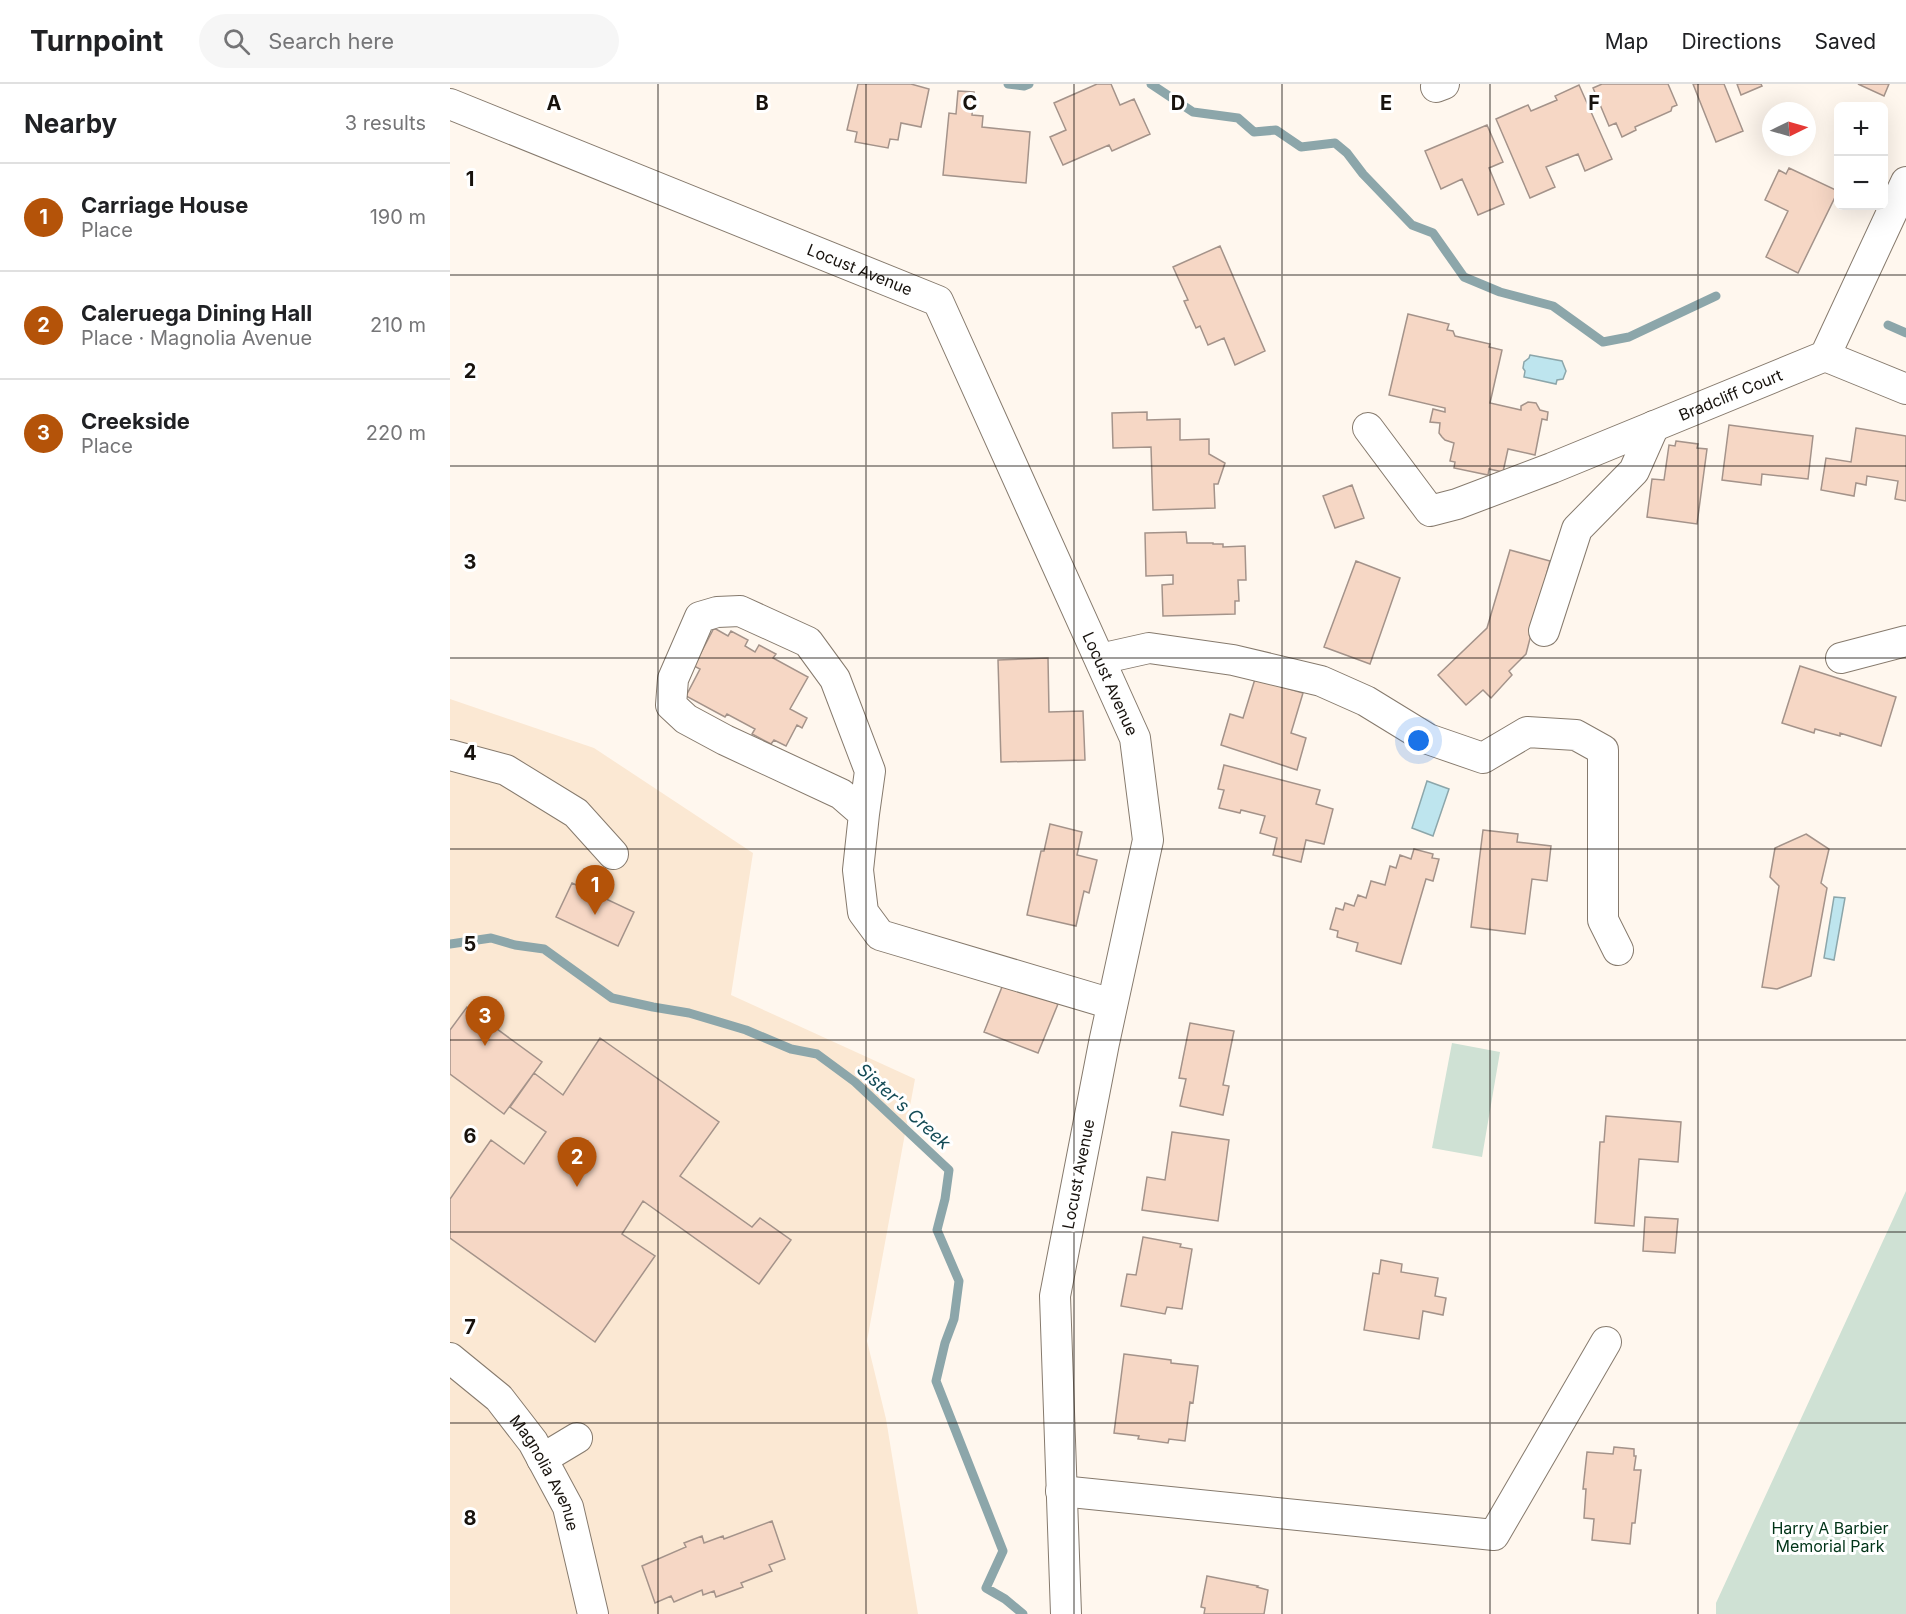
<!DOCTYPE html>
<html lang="en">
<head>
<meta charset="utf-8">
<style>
  body { margin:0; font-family:Inter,sans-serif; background:#f6f6f6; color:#202124 }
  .controls { position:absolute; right:18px; top:18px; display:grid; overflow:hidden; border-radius:9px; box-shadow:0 6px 24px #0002 }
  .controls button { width:54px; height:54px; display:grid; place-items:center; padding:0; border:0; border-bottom:2px solid #e0e0e0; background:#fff; color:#202124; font:30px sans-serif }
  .compass { position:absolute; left:1312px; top:18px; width:54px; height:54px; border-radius:50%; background:#fff; box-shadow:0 6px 24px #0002; rotate:85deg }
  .you { position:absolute; left:969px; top:657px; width:21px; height:21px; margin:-15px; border:4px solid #fff; border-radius:50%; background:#1a73e8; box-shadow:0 0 0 9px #1a73e833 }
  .badge { display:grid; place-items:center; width:39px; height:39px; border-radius:50%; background:#b45309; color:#fff; font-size:20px; font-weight:700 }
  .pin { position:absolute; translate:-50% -50px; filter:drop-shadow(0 2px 3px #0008) }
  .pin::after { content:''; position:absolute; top:32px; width:21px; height:18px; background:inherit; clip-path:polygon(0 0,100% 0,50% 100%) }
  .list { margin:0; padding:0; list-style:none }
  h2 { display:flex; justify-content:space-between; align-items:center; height:78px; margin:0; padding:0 24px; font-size:26px }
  h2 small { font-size:20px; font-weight:400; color:#757577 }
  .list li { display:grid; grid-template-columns:39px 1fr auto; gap:18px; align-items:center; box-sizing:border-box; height:108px; padding:0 24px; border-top:2px solid #e0e0e0 }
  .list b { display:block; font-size:22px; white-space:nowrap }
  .list p { margin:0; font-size:20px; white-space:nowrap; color:#757577 }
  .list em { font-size:20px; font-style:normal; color:#757577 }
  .icon { flex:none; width:33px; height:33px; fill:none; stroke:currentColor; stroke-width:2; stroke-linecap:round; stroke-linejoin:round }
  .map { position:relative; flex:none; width:1456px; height:1530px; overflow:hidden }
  header { display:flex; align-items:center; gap:36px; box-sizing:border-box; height:84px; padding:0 30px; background:#fff; border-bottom:2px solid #e0e0e0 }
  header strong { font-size:28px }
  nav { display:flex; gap:33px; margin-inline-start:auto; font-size:21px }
  .search { width:420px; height:54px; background:#f6f6f6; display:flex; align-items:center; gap:15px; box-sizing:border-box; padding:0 21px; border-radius:33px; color:#757577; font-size:22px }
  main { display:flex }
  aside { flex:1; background:#fff }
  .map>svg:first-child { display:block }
  .built { fill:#fbe8d3 }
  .green { fill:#cfe1d4 }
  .water { fill:#bee5ee; stroke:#8ca6aa; stroke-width:1.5 }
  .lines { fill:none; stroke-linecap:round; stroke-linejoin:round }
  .stream { stroke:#8ca6aa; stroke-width:9 }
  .building { fill:#f6d7c5; stroke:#a4938a; stroke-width:1.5 }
  .minor-casing { stroke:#867a6d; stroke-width:32 }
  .minor { stroke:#fff; stroke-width:30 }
  .grid { fill:none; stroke:#17120d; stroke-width:1.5; stroke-opacity:0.55 }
  .labels { text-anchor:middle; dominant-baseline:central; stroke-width:6; stroke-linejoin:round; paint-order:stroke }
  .street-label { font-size:16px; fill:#17120d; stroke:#fff }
  .park-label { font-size:16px; fill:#003317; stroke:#fff }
  .water-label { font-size:18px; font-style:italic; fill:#144b56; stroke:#fff }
  .grid-label { font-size:20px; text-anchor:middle; font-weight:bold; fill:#17120d; stroke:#fff; stroke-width:6; stroke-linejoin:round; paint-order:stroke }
</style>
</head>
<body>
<header>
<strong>Turnpoint</strong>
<div class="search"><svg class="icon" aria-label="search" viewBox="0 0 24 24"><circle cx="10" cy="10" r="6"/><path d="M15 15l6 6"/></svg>Search here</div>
<nav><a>Map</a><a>Directions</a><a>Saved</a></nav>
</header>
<main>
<aside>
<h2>Nearby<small>3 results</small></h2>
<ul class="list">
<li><span class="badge">1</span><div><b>Carriage House</b><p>Place</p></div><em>190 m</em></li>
<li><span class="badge">2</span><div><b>Caleruega Dining Hall</b><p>Place · Magnolia Avenue</p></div><em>210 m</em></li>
<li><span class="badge">3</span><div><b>Creekside</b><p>Place</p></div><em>220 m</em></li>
</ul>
</aside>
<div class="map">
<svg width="1456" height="1530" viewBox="0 0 1456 1530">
  <rect width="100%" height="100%" fill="#fff7ee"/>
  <path class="built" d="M 0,615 L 144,664 L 303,769 L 281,911 L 465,995 L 417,1257 L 436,1335 L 468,1530 L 0,1530 Z"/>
  <path class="green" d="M 1002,959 L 1050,968 L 1032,1073 L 982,1064 Z
    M 1456,1107 L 1456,1530 L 1266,1530 L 1266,1519 Z"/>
  <path class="water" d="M 1080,271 L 1112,277 L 1116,287 L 1113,295 L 1107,296 L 1106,300 L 1074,293 L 1075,287 L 1073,284 L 1074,278 L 1079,274 Z
    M 977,697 L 999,705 L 983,752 L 962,744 Z
    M 1384,813 L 1395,814 L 1384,876 L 1374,874 Z"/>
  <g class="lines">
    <path class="stream" d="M 558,0 L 574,2 L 579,0
      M 701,0 L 743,28 L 788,34 L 804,48 L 826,46 L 851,63 L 885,59 L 897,69 L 913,90 L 962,141 L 983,149 L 1014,193 L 1050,208 L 1103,222 L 1153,258 L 1179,253 L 1266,212
      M 1438,241 L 1456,249
      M 0,860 L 41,854 L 65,861 L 94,865 L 162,914 L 203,923 L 239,929 L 296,946 L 341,965 L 367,970 L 405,998 L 499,1086 L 495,1115 L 487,1146 L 509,1197 L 504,1235 L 495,1259 L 486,1297 L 553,1467 L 536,1504 L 555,1515 L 573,1530"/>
  </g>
  <path class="building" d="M 408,0 L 461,0 L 479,5 L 471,43 L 451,39 L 448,56 L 440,55 L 438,64 L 405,58 L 407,48 L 397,46 Z
    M 647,0 L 661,0 L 670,21 L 684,15 L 700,50 L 662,67 L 659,61 L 613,81 L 600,53 L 616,46 L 604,19 Z
    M 1152,0 L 1218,0 L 1227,21 L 1222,23 L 1221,27 L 1185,43 L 1186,46 L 1172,53 L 1166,39 L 1159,42 L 1143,4 Z
    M 1243,0 L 1274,0 L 1293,47 L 1266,58 Z
    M 1287,0 L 1311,0 L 1312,2 L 1291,11 Z
    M 1408,0 L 1439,0 L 1434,12 Z
    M 1129,1 L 1162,75 L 1135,87 L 1128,70 L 1096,83 L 1105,103 L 1080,114 L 1046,35 L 1078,21 L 1081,27 L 1107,16 L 1105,12 Z
    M 508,7 L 524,8 L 522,31 L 533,32 L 532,43 L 580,48 L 576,99 L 493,91 L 499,29 L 506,30 Z
    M 1037,41 L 1053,78 L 1039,84 L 1054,120 L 1028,131 L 1012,95 L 991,105 L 975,67 Z
    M 1339,84 L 1388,107 L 1348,189 L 1316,173 L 1338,127 L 1315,116 L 1329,86 L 1336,90 Z
    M 770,162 L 815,267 L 785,281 L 774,254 L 758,261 L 750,242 L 746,244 L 734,217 L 738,216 L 723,183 Z
    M 958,230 L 999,240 L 997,246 L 1003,247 L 1005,252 L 1040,260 L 1039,263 L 1052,266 L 1040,319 L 1071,326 L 1071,322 L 1078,318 L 1086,319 L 1090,326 L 1098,328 L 1097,336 L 1092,335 L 1085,371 L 1058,365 L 1053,388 L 1039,385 L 1038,391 L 1004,384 L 1005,378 L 1000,377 L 1004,359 L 995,356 L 992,353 L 989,349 L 990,339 L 980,338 L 983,325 L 995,328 L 995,324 L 939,311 Z
    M 697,328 L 697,336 L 730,335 L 730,356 L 759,355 L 759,370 L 775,379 L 768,400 L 764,400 L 765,424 L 703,426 L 701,363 L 663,364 L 662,329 Z
    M 1279,341 L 1363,352 L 1358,395 L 1312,390 L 1311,401 L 1272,396 Z
    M 1406,344 L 1456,352 L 1456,417 L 1445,415 L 1448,397 L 1417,392 L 1416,401 L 1406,399 L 1404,412 L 1371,406 L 1376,374 L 1401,378 Z
    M 1226,357 L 1248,360 L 1247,364 L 1257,365 L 1247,440 L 1197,433 L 1202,395 L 1214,396 L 1219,361 L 1225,362 Z
    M 902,401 L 914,434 L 885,444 L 873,412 Z
    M 736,448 L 737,459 L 763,459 L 763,460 L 773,460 L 773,463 L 795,462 L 796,496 L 788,496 L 789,517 L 785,517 L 785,530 L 713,532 L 712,501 L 723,500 L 723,491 L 696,492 L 695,449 Z
    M 1060,466 L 1100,477 L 1076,570 L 1059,587 L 1062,591 L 1041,614 L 1033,606 L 1016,621 L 988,591 L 1037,544 Z
    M 906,477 L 950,494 L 920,580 L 874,563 Z
    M 264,544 L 278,552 L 281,547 L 298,556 L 295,562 L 305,568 L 309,561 L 326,570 L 323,574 L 358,593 L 340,625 L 357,634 L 352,644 L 347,641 L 336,662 L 324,656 L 321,660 L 302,650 L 305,645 L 277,630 L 275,633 L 236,612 L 250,585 L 244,582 Z
    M 598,574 L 599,628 L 633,627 L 635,676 L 551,678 L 548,576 Z
    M 1350,582 L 1446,613 L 1431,662 L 1390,649 L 1390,652 L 1365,645 L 1364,649 L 1332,639 Z
    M 805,595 L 853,609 L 841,649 L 856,654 L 847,686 L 771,661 L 780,630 L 793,634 Z
    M 774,681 L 870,706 L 866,720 L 883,725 L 874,760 L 856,756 L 851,778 L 823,771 L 827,754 L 810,749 L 815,732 L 791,726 L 790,729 L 769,724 L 774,706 L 768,705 Z
    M 600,740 L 632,748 L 627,771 L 647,776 L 639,809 L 634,807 L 626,842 L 577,831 L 591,767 L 594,767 Z
    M 1033,746 L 1068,750 L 1067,758 L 1101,762 L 1097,797 L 1082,795 L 1075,850 L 1021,843 Z
    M 1356,750 L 1379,765 L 1371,799 L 1377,804 L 1361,892 L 1327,905 L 1312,903 L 1329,802 L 1320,793 L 1325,764 Z
    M 964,765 L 983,770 L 982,774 L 989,775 L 983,797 L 976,795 L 951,880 L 906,867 L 908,859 L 887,853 L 888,847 L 880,845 L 886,824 L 893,826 L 895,819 L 904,822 L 908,811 L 916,814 L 921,797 L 935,801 L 940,782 L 946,784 L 950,771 L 961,775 Z
    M 122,799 L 184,828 L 168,862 L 106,833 Z
    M 554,898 L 608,920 L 588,969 L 534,948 Z
    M 17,923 L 92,978 L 54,1030 L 0,990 L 0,946 Z
    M 740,939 L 784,947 L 773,1001 L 779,1002 L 773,1031 L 730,1022 L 736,995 L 729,994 Z
    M 150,954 L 269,1038 L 230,1092 L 302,1143 L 310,1134 L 341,1156 L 309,1200 L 193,1117 L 172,1150 L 205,1172 L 145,1258 L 0,1154 L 0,1115 L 41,1056 L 74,1080 L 96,1048 L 60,1023 L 84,989 L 113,1011 Z
    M 1156,1032 L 1231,1038 L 1228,1078 L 1189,1075 L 1184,1142 L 1145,1139 L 1150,1058 L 1154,1058 Z
    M 722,1048 L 779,1056 L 768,1137 L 692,1126 L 697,1093 L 715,1096 Z
    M 1195,1133 L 1228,1135 L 1225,1169 L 1193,1167 Z
    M 693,1153 L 731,1160 L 730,1163 L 742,1165 L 732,1225 L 717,1223 L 715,1230 L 671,1222 L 677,1190 L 686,1191 Z
    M 931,1176 L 952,1180 L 951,1188 L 988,1194 L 985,1212 L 996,1214 L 993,1231 L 973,1227 L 969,1255 L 914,1246 L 923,1189 L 929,1190 Z
    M 674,1270 L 721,1276 L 721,1279 L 748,1282 L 743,1319 L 740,1318 L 735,1357 L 719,1355 L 718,1359 L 688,1355 L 689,1352 L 664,1349 Z
    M 1164,1363 L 1184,1365 L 1184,1372 L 1186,1372 L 1184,1386 L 1191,1386 L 1185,1439 L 1182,1439 L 1180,1460 L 1142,1456 L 1144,1435 L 1134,1434 L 1136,1405 L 1133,1405 L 1137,1368 L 1163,1370 Z
    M 322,1437 L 335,1475 L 319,1481 L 322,1487 L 291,1499 L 293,1503 L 266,1513 L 264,1507 L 253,1511 L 252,1506 L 224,1518 L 221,1512 L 205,1519 L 192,1482 L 236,1463 L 234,1459 L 252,1452 L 254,1459 L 273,1452 L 274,1455 Z
    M 757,1492 L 808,1502 L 807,1503 L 818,1506 L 814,1530 L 754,1530 L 755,1524 L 751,1523 Z"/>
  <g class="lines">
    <g class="minor-casing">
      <g id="minor">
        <path d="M 986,3 L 994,0"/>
        <path id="s1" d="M 0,20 L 488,217 L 685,654 L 698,756 L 654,959 L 605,1212 L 616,1530"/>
        <path d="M 1375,272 L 1456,305"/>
        <path id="s2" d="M 918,344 L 980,427 L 1007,420 L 1102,384 L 1375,272 L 1456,98"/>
        <path d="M 1094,547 L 1127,445 L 1184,387 L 1204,342"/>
        <path d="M 1391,574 L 1456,557"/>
        <path d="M 650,575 L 699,564 L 783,576 L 871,597 L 916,617 L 978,655 L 1033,674 L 1077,648 L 1126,651 L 1153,666 L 1153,836 L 1168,866"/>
        <path d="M 0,671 L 56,686 L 126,729 L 163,770"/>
        <path d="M 414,730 L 420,687 L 385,595 L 358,558 L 290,527 L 267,528 L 250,533 L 223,595 L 221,621 L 236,635 L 275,656 L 391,710 L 414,730 L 408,786 L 413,828 L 430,851 L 662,920"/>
        <path id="s3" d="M 0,1274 L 49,1314 L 83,1358 L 118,1423 L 143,1530"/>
        <path d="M 92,1375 L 127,1354"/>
        <path d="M 611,1407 L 1044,1451 L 1156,1258"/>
      </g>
    </g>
    <use href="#minor" class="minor"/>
  </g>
  <path class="grid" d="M 208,0 L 208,1530M 416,0 L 416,1530M 624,0 L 624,1530M 832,0 L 832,1530M 1040,0 L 1040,1530M 1248,0 L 1248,1530M 0,191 L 1456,191M 0,382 L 1456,382M 0,574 L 1456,574M 0,765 L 1456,765M 0,956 L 1456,956M 0,1148 L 1456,1148M 0,1339 L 1456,1339"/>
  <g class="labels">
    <g class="street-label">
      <text stroke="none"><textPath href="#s1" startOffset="442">Locust Avenue</textPath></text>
      <text stroke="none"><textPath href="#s2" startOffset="426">Bradcliff Court</textPath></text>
      <text stroke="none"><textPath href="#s1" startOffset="946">Locust Avenue</textPath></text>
      <text transform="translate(628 1090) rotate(-79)">Locust Avenue</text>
      <text stroke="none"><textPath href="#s3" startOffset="152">Magnolia Avenue</textPath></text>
    </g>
    <g class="park-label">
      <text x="1380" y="1444">Harry A Barbier<tspan x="1380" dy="18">Memorial Park</tspan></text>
    </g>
    <g class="water-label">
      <text transform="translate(454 1022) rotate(42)">Sister's Creek</text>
    </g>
  </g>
  <g class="grid-label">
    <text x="104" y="26">A</text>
    <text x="312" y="26">B</text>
    <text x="520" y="26">C</text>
    <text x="728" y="26">D</text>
    <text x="936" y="26">E</text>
    <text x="1144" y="26">F</text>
    <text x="20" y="102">1</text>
    <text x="20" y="294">2</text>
    <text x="20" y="485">3</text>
    <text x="20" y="676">4</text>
    <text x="20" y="867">5</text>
    <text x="20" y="1059">6</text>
    <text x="20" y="1250">7</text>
    <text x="20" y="1441">8</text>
  </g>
</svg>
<div class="controls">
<button>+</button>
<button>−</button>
</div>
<svg class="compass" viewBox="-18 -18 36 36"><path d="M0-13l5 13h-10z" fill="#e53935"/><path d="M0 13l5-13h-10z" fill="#757577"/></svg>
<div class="you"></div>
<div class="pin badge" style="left:145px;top:831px">1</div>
<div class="pin badge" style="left:127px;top:1103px">2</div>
<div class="pin badge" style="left:35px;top:962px">3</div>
</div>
</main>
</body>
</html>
